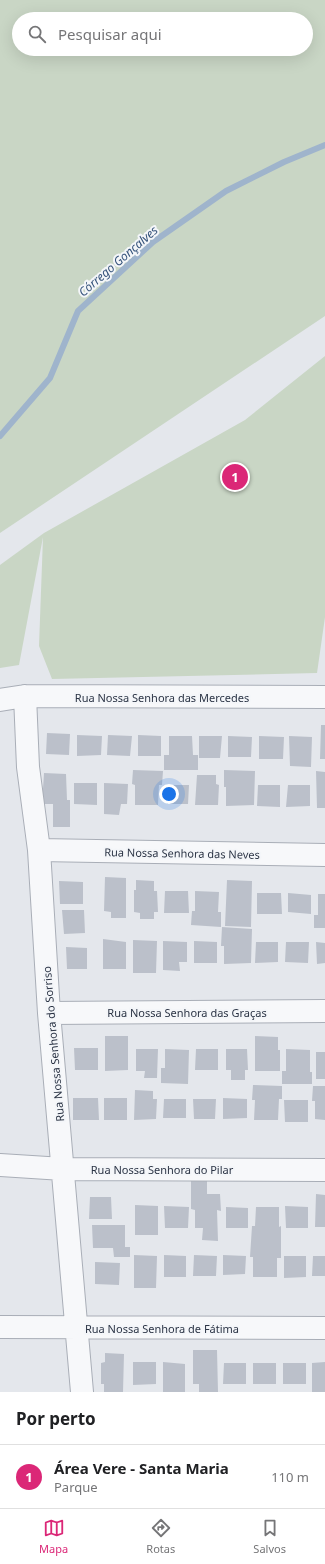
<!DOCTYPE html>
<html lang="pt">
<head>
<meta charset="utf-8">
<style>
  body { margin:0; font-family:"Noto Sans",sans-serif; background:#f2f2f2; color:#202124 }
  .you { position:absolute; left:169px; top:794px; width:14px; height:14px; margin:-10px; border:3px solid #fff; border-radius:50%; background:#1a73e8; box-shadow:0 0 0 6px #1a73e833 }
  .badge { display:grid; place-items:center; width:26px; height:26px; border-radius:50%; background:#db2777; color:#fff; font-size:13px; font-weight:700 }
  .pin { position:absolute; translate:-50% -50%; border:2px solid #fff; box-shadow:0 1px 4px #0006 }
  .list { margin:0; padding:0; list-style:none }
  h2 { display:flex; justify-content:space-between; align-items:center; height:52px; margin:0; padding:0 16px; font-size:17px }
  h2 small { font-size:13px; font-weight:400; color:#757577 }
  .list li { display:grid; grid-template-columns:26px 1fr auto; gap:12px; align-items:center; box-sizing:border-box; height:64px; padding:0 16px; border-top:1px solid #e0e0e0 }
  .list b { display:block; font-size:15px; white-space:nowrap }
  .list p { margin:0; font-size:13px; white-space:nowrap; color:#757577 }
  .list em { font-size:13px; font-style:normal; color:#757577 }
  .icon { flex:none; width:22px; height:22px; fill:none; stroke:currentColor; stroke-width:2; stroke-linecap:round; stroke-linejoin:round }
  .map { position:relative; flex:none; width:325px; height:1392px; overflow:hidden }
  .search { position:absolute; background:#fff; box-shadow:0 4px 16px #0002; left:12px; right:12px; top:12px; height:44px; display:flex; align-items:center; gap:10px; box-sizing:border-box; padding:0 14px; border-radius:22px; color:#757577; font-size:15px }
  .sheet { height:116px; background:#fff }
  nav { display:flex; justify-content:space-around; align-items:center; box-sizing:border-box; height:56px; border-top:1px solid #e0e0e0; background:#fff; font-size:11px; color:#757577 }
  nav a { display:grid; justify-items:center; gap:2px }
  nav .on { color:#db2777 }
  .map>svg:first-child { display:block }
  .green { fill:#c9d6c5; fill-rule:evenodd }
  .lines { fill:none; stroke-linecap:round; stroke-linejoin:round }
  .stream { stroke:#9fb4cc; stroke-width:6 }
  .building { fill:#bbc0ca }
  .minor-casing { stroke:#a9aeb7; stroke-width:24 }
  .minor { stroke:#f7f8fa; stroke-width:22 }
  .labels { text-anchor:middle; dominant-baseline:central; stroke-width:4; stroke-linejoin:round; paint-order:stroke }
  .street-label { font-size:11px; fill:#2b3445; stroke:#f4f6f9 }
  .water-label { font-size:12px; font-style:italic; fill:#34527a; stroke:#f4f6f9 }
</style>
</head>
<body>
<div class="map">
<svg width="325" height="1392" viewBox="0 0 325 1392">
  <rect width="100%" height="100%" fill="#e4e7ec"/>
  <path class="green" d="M 0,0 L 325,0 L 325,316 L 0,533 ZM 19,19 L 306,19 L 306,49 L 19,49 Z
    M 325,356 L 325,617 L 317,673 L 52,679 L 39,646 L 43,537 L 19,665 L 0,668 L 0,565 L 44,533 L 245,420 Z"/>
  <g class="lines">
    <path class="stream" d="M 0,436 L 50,378 L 78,311 L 153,242 L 226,191 L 284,162 L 325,145"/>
  </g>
  <path class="building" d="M 321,725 L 325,725 L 325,759 L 320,759 Z
    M 47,733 L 70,734 L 69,755 L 46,754 Z
    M 77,735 L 102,736 L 101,755 L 77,756 Z
    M 108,735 L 132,736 L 130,756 L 107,755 Z
    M 138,735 L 161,736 L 161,756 L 138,756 Z
    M 169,736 L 192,736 L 193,755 L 198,755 L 198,770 L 164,770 L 164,755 L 169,755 Z
    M 199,736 L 222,736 L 220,758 L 199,758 Z
    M 228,736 L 252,737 L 251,757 L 228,757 Z
    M 259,736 L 284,737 L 283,759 L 259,759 Z
    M 289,736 L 312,737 L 311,767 L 290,766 Z
    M 133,770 L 163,771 L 162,785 L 159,785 L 158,805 L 135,805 L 135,785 L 132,784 Z
    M 224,770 L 255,771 L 254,805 L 226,806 L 226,787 L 224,787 Z
    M 316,771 L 325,772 L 325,808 L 317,808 Z
    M 44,773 L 66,774 L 67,800 L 70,800 L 70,827 L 53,827 L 53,804 L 42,804 L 36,788 L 43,789 Z
    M 197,775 L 216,775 L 216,784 L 219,785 L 218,805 L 195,805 Z
    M 74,783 L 97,783 L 97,805 L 74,804 Z
    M 104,783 L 128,784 L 127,804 L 121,804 L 119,815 L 104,814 Z
    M 166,785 L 189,785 L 188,804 L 167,804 Z
    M 258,785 L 280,785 L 280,807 L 257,806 Z
    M 288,785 L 310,785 L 310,806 L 286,807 Z
    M 105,877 L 126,878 L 126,918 L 111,918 L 111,912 L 104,911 Z
    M 136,880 L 154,881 L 154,891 L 157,891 L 158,912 L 154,912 L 154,919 L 140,919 L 140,913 L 134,912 L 134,890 L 136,890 Z
    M 227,880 L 252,881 L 251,927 L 225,926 Z
    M 59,881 L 83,882 L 83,904 L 60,904 Z
    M 165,891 L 188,891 L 189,913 L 164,913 Z
    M 195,891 L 219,892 L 218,912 L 221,912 L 221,927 L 191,925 L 192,911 L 195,911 Z
    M 257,893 L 281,893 L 282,914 L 257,914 Z
    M 288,893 L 311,895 L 311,914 L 288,912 Z
    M 318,894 L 325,894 L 325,928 L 314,928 L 314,915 L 318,915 Z
    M 62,910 L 84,910 L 85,933 L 64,934 Z
    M 222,927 L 252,929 L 251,963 L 224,964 L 224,946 L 221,946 Z
    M 103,939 L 126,942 L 126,969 L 103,969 Z
    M 133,940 L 157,941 L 156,973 L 133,973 Z
    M 163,941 L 187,942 L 187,962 L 179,962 L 180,971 L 163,970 Z
    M 194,941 L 217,942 L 217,963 L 194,963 Z
    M 256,942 L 278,942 L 278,962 L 255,963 Z
    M 286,942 L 309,942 L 308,963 L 285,962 Z
    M 316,942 L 325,943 L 325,963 L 317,964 Z
    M 66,947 L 87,948 L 87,969 L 67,969 Z
    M 105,1036 L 128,1036 L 128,1070 L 105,1071 Z
    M 255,1036 L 278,1037 L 278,1050 L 280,1050 L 280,1071 L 255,1071 Z
    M 74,1048 L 98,1048 L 98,1070 L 75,1070 Z
    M 136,1049 L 158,1049 L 157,1078 L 144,1078 L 145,1071 L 136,1071 Z
    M 165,1049 L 189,1050 L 188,1084 L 161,1083 L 161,1068 L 165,1068 Z
    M 196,1049 L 218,1049 L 218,1070 L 195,1070 Z
    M 226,1049 L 247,1049 L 248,1070 L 245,1070 L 245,1080 L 231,1080 L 231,1070 L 226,1070 Z
    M 286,1049 L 310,1050 L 310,1072 L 312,1072 L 312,1084 L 282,1084 L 282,1071 L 286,1071 Z
    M 316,1052 L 325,1052 L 325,1079 L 316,1079 Z
    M 253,1085 L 282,1086 L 282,1099 L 279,1099 L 278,1120 L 254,1120 L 255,1100 L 252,1100 Z
    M 313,1086 L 325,1086 L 325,1120 L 315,1119 L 315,1101 L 312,1101 Z
    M 135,1090 L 153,1091 L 153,1099 L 157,1099 L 156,1119 L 134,1120 Z
    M 73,1098 L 98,1098 L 99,1120 L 73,1120 Z
    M 104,1098 L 127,1098 L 127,1120 L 104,1120 Z
    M 223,1098 L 247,1099 L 247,1118 L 223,1119 Z
    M 164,1099 L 186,1099 L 186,1118 L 163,1118 Z
    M 193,1099 L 216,1099 L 215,1119 L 194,1119 Z
    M 284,1100 L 308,1100 L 308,1122 L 285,1122 Z
    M 191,1181 L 207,1181 L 207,1194 L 220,1194 L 221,1211 L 217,1210 L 218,1241 L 202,1240 L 203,1228 L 195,1228 L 195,1210 L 191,1209 Z
    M 316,1194 L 325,1195 L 325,1227 L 315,1227 Z
    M 90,1197 L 111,1197 L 112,1219 L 89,1219 Z
    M 135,1205 L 158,1206 L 158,1235 L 135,1235 Z
    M 164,1206 L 189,1207 L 188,1228 L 165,1228 Z
    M 285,1206 L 308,1207 L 308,1228 L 286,1228 Z
    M 226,1207 L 248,1208 L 248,1228 L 226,1228 Z
    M 256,1207 L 279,1207 L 279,1227 L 281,1226 L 281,1258 L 277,1258 L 277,1277 L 253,1277 L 253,1257 L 250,1257 L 252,1226 L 255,1226 Z
    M 92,1225 L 125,1225 L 125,1247 L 130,1247 L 130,1257 L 114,1257 L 113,1248 L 93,1248 Z
    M 134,1255 L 157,1256 L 156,1288 L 134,1288 Z
    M 164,1255 L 186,1256 L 186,1277 L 164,1277 Z
    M 194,1255 L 217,1256 L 216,1276 L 193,1276 Z
    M 223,1255 L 246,1256 L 245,1274 L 223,1275 Z
    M 284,1256 L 306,1256 L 306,1277 L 284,1278 Z
    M 313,1256 L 325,1256 L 325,1276 L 312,1276 Z
    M 95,1262 L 120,1263 L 119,1285 L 95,1284 Z
    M 193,1350 L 217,1350 L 218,1392 L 199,1392 L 199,1384 L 193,1384 Z
    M 105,1353 L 124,1354 L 123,1392 L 104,1392 L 104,1384 L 101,1384 L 101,1363 L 105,1362 Z
    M 133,1362 L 156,1362 L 156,1384 L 133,1385 Z
    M 163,1362 L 185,1364 L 185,1392 L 163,1392 Z
    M 325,1362 L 325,1392 L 312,1392 L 312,1363 Z
    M 224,1363 L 246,1363 L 246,1384 L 223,1384 Z
    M 253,1363 L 276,1363 L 276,1384 L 253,1384 Z
    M 283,1363 L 306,1363 L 306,1384 L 283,1384 Z"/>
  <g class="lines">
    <g class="minor-casing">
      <path id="minor" d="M 25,696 L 28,767 L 39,850 L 49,1013 L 82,1392
        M 0,700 L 25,696 L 325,697
        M 39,850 L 325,855
        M 49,1013 L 325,1011
        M 0,1165 L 63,1169 L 325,1170
        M 0,1327 L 325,1328"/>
    </g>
    <use href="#minor" class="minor"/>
  </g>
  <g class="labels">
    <g class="street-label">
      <text x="162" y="697">Rua Nossa Senhora das Mercedes</text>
      <text transform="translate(182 853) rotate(1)">Rua Nossa Senhora das Neves</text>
      <text x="187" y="1012">Rua Nossa Senhora das Graças</text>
      <text transform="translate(53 1044) rotate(-95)">Rua Nossa Senhora do Sorriso</text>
      <text x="162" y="1169">Rua Nossa Senhora do Pilar</text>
      <text x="162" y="1328">Rua Nossa Senhora de Fátima</text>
    </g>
    <g class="water-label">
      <text transform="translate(118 261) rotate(-41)">Córrego Gonçalves</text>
    </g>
  </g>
</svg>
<div class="you"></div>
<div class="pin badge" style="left:235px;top:477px">1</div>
<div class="search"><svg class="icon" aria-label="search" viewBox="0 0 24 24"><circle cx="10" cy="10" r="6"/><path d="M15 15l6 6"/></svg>Pesquisar aqui</div>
</div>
<section class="sheet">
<h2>Por perto<small></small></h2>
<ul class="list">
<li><span class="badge">1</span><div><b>Área Vere - Santa Maria</b><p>Parque</p></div><em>110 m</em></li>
</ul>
</section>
<nav>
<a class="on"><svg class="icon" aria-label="map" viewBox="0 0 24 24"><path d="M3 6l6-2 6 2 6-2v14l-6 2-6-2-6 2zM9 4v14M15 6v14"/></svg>Mapa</a>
<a><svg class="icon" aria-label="directions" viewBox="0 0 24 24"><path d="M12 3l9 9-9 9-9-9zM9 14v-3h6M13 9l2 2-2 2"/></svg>Rotas</a>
<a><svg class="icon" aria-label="saved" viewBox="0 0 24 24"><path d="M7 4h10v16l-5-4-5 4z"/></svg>Salvos</a>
</nav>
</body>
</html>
